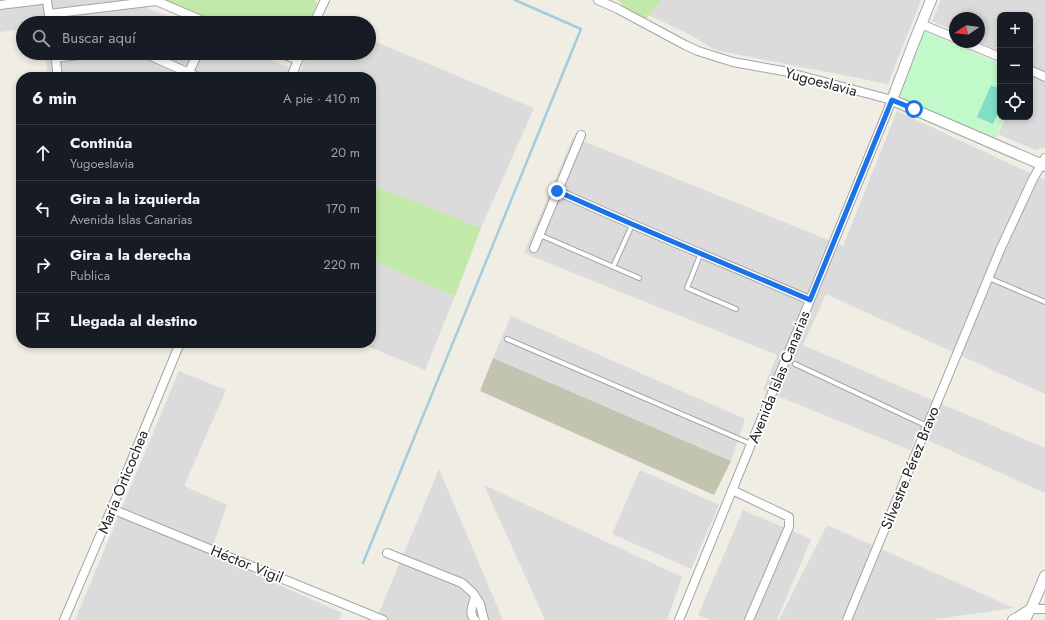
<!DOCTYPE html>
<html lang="es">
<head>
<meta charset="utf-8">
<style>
  body { margin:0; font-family:Jost,sans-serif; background:#20242c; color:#f1f3f6 }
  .controls { position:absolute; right:12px; top:12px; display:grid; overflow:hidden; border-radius:8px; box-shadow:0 2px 6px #0003 }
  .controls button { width:36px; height:36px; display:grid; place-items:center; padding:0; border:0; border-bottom:1px solid #363941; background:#171b24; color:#f1f3f6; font:20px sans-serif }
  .compass { position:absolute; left:949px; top:12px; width:36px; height:36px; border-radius:50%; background:#171b24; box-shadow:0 2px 6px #0003; rotate:257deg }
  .stop { position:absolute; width:12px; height:12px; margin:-9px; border:3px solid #1a73e8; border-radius:50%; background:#fff }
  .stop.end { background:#1a73e8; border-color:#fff; box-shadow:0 1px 4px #0008 }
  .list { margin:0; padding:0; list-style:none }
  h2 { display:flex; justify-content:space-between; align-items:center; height:52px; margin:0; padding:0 16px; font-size:17px }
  h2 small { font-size:13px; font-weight:400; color:#9ea1a6 }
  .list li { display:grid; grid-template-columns:26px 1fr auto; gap:12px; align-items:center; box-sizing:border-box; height:56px; padding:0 16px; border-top:1px solid #363941 }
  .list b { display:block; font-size:15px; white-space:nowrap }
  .list p { margin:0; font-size:13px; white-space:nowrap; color:#9ea1a6 }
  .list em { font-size:13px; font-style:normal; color:#9ea1a6 }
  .icon { flex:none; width:22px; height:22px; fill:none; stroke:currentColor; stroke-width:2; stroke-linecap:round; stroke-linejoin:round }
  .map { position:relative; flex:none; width:1045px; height:620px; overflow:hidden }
  .search { position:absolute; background:#171b24; box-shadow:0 2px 6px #0003; left:16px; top:16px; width:360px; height:44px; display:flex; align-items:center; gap:10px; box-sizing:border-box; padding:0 14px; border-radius:22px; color:#9ea1a6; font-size:15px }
  .panel { position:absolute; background:#171b24; box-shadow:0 2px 6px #0003; left:16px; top:72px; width:360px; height:276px; border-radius:16px }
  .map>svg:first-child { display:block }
  .residential { fill:#dcdbdb }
  .construction { fill:#c2c4b0 }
  .grass { fill:#c3e9aa }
  .park { fill:#c1f9cb }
  .pitch { fill:#82dec4 }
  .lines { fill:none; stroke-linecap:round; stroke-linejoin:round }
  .stream { stroke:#a5cbdd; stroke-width:2.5 }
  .service-casing { stroke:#a5a5a5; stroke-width:6 }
  .minor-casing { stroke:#a5a5a5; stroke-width:10 }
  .tertiary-casing { stroke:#a5a5a5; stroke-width:12 }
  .service { stroke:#fff; stroke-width:4 }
  .minor { stroke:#fff; stroke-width:8 }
  .tertiary { stroke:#fff; stroke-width:10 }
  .route { stroke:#1a73e8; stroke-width:5 }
  .labels { text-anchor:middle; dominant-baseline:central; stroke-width:3.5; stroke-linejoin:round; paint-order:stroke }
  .street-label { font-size:15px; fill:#1e1e1e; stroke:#fff }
</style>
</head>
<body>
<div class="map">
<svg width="1045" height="620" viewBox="0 0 1045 620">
  <rect width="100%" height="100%" fill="#efede4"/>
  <path class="residential" d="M 0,0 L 129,0 L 183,23 L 23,23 L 23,29 L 0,32 Z
    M 616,0 L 921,0 L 888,84 L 715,50 L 689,34 Z
    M 941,0 L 1045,0 L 1045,147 L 1035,150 L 998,134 L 1006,117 L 1030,117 L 1030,15 L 1000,15 L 1000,51 L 979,42 L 979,18 L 955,18 L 955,31 L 932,21 Z
    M 369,39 L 534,108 L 481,228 L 371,184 L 371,77 L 48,77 L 45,53 L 254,53 L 300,72 L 308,53 L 369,53 Z
    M 897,111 L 1045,180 L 1045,394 L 826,294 L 803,345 L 1045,448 L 1045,493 L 916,435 L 910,450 L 763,390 L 777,355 L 524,253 L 573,137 L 843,246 Z
    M 371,260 L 455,296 L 425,370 L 360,343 L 371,343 Z
    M 511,316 L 745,419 L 731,461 L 493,358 Z
    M 179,371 L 226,390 L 184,486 L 227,505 L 210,554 L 342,613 L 339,620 L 75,620 Z
    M 439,469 L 503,620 L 376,620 Z
    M 640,470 L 719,505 L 691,569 L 612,534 Z
    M 484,485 L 682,577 L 667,620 L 545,620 Z
    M 743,510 L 811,539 L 777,620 L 710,620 L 698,615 Z
    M 827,525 L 1014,608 L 930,620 L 779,620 Z"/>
  <path class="construction" d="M 493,358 L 731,461 L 714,495 L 480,391 Z"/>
  <path class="grass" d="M 163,0 L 315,0 L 317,3 L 309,23 L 219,23 Z
    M 619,0 L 661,0 L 646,19 L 623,6 Z
    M 371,184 L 481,228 L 455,296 L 371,260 Z"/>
  <path class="park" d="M 924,31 L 1000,64 L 1000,117 L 1004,117 L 995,139 L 905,100 L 900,95 L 899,92 Z"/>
  <path class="pitch" d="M 991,85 L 1000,89 L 1000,108 L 993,124 L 977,117 Z"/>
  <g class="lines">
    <path class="stream" d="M 363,563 L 581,29 L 515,0"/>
    <g class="service-casing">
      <path id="service" d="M 540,235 L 639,278
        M 701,253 L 687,288 L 736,309
        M 613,267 L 632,225
        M 989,278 L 1045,302
        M 507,339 L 751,444
        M 795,364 L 927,426"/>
    </g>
    <g class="minor-casing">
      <path id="minor" d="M 47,0 L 50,23
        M 154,0 L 208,23
        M 598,0 L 618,9 L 685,45 L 698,51 L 733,62 L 783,71 L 892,100 L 679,620
        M 0,5 L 41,0
        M 49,14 L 156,1
        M 314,23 L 325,0
        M 921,24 L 955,38
        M 964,42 L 1000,57
        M 144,53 L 198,77
        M 280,53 L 298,60
        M 55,54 L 58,77
        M 55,58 L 94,53
        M 1030,70 L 1045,77
        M 187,76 L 198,53
        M 291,77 L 301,53
        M 557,191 C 641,229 726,264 810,300
        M 534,248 L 581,135
        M 732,490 L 789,517 L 789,527 L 749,620
        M 112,509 L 383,620
        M 387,553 L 462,583 L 473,593 L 480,604 L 484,620
        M 64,620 L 114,503 L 180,343
        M 475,620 C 468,614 473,605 475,597
        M 847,620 L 1000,250 L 1033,179 L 1045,158
        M 1026,620 L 1031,609 L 1045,609"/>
    </g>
    <g class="tertiary-casing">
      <path id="tertiary" d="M 931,0 L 914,42 L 892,100 L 1045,166
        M 1013,620 L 1017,618 L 1031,609 L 1045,576"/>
    </g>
    <use href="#service" class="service"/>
    <use href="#minor" class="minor"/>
    <use href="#tertiary" class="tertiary"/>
  </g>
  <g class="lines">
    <path class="route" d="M 557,191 C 641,229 726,264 810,300 L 892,100 L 914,109"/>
  </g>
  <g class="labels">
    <g class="street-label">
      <text transform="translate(821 82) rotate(15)">Yugoeslavia</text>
      <text transform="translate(779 377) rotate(-68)">Avenida Islas Canarias</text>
      <text transform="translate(910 468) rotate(-68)">Silvestre Pérez Bravo</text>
      <text transform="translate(123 482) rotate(-68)">María Orticochea</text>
      <text transform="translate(247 564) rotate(22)">Héctor Vigil</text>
    </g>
  </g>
</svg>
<div class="controls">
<button>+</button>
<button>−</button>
<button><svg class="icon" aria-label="locate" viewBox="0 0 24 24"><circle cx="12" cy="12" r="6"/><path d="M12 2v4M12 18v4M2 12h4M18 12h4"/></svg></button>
</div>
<svg class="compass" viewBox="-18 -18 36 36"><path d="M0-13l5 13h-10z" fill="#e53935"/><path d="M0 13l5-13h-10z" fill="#9ea1a6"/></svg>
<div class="stop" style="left:914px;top:109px"></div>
<div class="stop end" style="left:557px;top:191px"></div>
<div class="search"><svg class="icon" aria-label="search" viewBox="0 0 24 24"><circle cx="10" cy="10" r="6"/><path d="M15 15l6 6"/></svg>Buscar aquí</div>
<section class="panel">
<h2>6 min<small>A pie · 410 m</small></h2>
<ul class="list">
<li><svg class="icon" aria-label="ahead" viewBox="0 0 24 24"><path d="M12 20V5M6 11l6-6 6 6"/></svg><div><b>Continúa</b><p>Yugoeslavia</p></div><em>20 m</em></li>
<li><svg class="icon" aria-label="left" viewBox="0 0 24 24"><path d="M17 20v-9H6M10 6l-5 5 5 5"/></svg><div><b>Gira a la izquierda</b><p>Avenida Islas Canarias</p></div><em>170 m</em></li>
<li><svg class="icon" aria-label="right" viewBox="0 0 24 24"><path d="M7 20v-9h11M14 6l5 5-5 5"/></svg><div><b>Gira a la derecha</b><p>Publica</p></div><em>220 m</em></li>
<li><svg class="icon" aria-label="arrive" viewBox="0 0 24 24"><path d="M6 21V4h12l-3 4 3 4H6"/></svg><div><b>Llegada al destino</b></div></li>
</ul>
</section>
</div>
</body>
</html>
